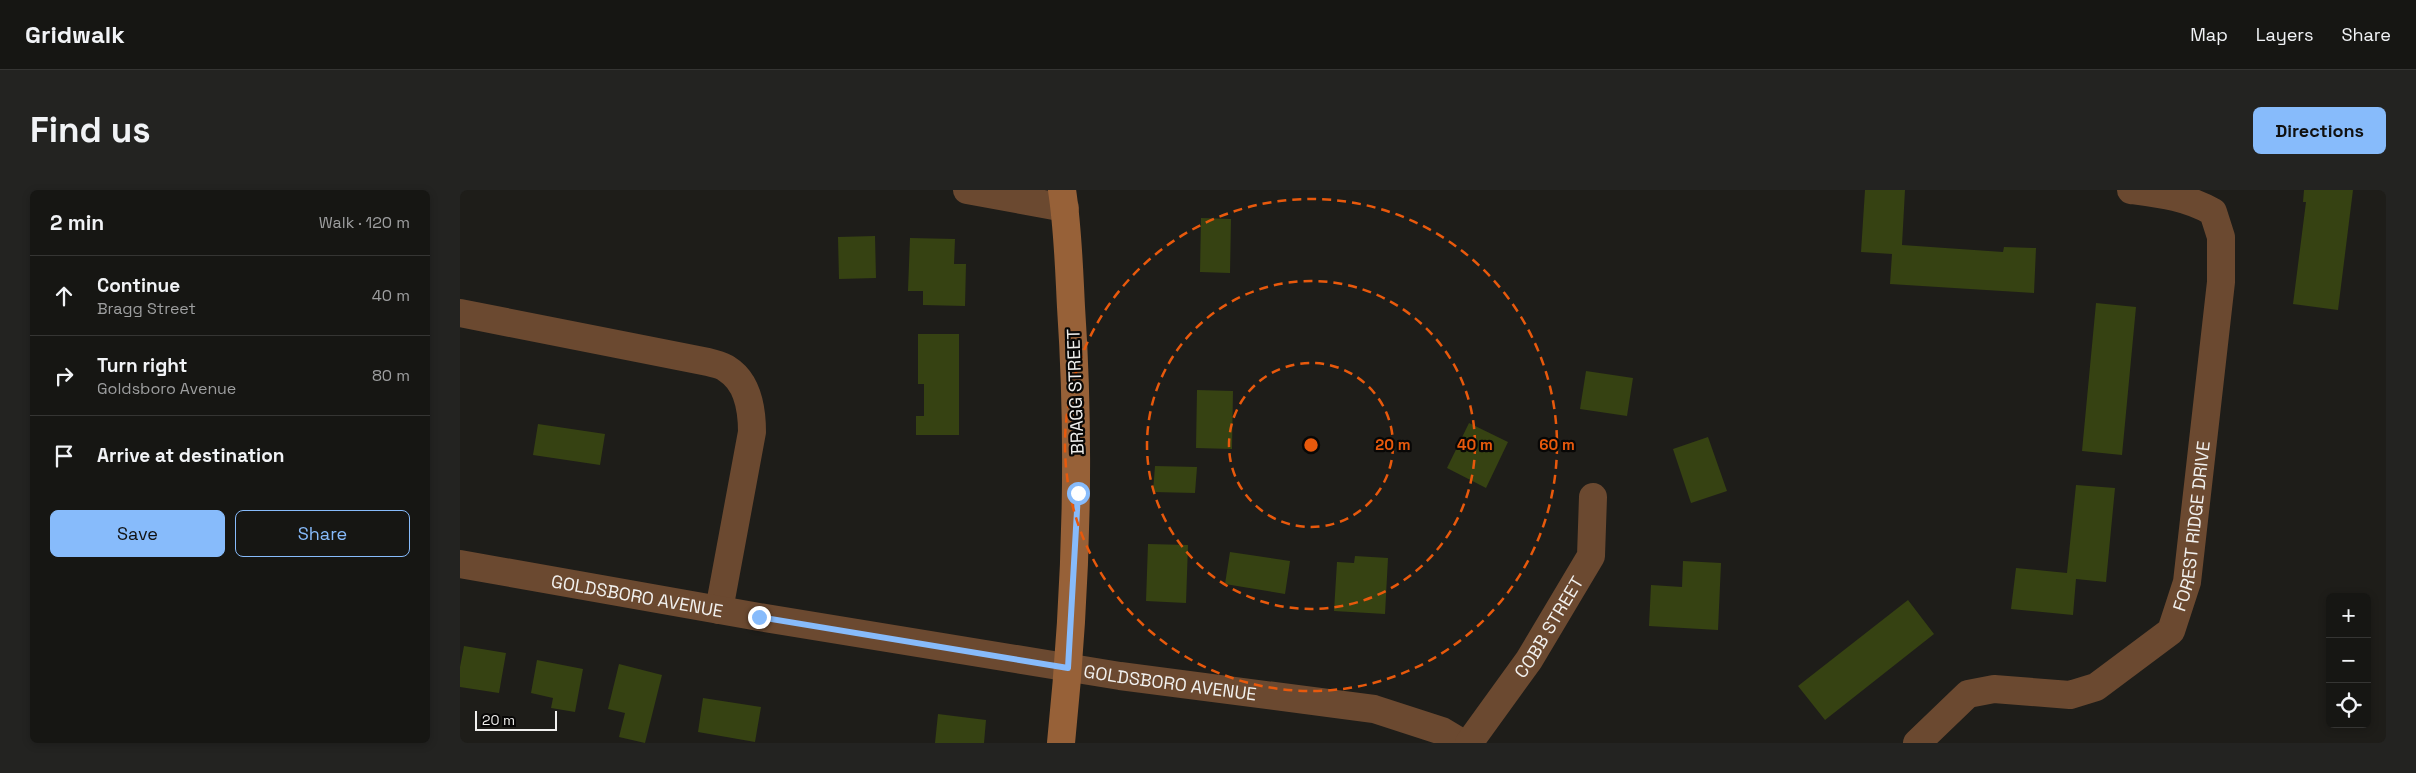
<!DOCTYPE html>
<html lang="en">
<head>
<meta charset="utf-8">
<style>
  body { margin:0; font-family:"Space Grotesk",sans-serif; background:#232321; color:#f1f3f6 }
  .controls { position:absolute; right:15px; bottom:15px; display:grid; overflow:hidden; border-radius:8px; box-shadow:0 2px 8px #0003 }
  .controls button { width:45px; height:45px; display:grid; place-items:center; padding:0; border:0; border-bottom:1px solid #353533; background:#161613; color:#f1f3f6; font:25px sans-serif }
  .scale { position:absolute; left:15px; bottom:12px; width:82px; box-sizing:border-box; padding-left:5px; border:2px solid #f1f0ee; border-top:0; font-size:14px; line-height:18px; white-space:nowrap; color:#f1f0ee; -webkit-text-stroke:4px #080706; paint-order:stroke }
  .stop { position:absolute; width:15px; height:15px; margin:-11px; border:4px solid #87bbfb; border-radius:50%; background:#fff }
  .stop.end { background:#87bbfb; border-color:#fff; box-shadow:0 1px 5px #0008 }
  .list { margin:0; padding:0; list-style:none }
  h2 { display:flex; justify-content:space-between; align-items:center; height:65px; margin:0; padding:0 20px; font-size:21px }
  h2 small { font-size:16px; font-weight:400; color:#9e9fa0 }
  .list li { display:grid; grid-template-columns:32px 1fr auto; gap:15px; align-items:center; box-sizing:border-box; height:80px; padding:0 20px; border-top:1px solid #353533 }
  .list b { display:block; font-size:19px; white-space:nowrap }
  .list p { margin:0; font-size:16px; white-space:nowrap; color:#9e9fa0 }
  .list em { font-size:16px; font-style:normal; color:#9e9fa0 }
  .actions { display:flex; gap:10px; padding:15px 20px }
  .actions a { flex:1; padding:11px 0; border:1px solid #87bbfb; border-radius:8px; text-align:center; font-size:18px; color:#87bbfb }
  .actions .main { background:#87bbfb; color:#111 }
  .icon { flex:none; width:28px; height:28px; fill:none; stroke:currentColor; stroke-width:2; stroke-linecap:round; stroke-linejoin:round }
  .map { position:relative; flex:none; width:1926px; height:553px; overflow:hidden; border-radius:8px }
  header { display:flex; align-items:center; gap:30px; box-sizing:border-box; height:70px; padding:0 25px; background:#161613; border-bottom:1px solid #353533 }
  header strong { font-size:24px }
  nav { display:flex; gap:28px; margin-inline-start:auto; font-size:18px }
  .intro { display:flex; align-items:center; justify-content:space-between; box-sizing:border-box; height:120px; padding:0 30px }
  h1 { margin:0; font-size:35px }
  .button { padding:12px 22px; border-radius:8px; background:#87bbfb; color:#111; font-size:18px; font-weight:700 }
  main { display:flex; gap:30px; padding:0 30px }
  aside { flex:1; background:#161613; border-radius:8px; box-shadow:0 2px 8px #0003 }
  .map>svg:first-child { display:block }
  .building { fill:#364212 }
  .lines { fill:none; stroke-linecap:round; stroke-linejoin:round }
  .street { stroke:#6b4930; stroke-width:28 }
  .secondary { stroke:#976138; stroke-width:28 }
  .route { stroke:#87bbfb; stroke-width:6 }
  .ring { fill:none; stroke:#e8590c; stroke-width:2.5; stroke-dasharray:9 6 }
  .labels { text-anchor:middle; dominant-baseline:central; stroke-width:4.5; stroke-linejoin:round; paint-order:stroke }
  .street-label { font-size:18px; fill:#f1f0ee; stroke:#080706 }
  .centre { fill:#e8590c; stroke:#080706; stroke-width:2.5 }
  .ring-label { font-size:15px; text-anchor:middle; font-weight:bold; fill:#e8590c; stroke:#080706; stroke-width:4.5; stroke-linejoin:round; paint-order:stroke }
</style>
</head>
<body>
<header>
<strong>Gridwalk</strong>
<nav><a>Map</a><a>Layers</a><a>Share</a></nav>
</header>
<div class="intro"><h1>Find us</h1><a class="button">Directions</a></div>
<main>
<aside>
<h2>2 min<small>Walk · 120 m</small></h2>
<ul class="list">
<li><svg class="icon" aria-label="ahead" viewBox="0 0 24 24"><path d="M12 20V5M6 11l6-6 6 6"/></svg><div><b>Continue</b><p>Bragg Street</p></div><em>40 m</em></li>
<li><svg class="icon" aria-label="right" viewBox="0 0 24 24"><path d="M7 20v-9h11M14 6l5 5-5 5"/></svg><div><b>Turn right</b><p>Goldsboro Avenue</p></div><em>80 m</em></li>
<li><svg class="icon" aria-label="arrive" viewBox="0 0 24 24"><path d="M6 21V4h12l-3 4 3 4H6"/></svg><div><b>Arrive at destination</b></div></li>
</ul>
<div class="actions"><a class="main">Save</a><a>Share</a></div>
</aside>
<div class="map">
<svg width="1926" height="553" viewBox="0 0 1926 553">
  <rect width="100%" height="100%" fill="#1e1d19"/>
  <path class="building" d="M 1405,0 L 1445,0 L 1442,55 L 1543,62 L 1544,57 L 1576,58 L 1574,103 L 1430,94 L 1432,64 L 1401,62 Z
    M 1844,0 L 1893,0 L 1878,120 L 1833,114 L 1846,12 L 1843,12 Z
    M 741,28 L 771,29 L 770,83 L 740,82 Z
    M 415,46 L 416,88 L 379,89 L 378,47 Z
    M 450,48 L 495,49 L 494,74 L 506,74 L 505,116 L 463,115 L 463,101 L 448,101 Z
    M 1636,113 L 1676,117 L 1662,265 L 1622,261 Z
    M 458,144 L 499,144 L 499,245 L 456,245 L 456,226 L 464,226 L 464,194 L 458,194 Z
    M 1126,181 L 1173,188 L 1167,226 L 1120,219 Z
    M 737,200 L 773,201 L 772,259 L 736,258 Z
    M 1009,233 L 1048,252 L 1026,298 L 987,278 Z
    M 78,234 L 145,244 L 140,275 L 73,265 Z
    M 1248,247 L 1267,301 L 1231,313 L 1213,259 Z
    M 695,276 L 737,277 L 735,303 L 693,302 Z
    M 1616,295 L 1655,298 L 1646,392 L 1616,389 L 1613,425 L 1551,419 L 1556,378 L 1607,383 Z
    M 688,354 L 728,355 L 726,413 L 686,411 Z
    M 770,362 L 830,371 L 825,404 L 765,394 Z
    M 895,366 L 928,368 L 925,424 L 874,421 L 877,372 L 894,373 Z
    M 1223,371 L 1261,373 L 1258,440 L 1189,436 L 1191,395 L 1222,397 Z
    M 1448,410 L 1474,444 L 1365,530 L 1338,496 Z
    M 4,456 L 46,463 L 39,503 L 0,497 L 0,477 Z
    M 77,470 L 123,479 L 115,522 L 91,518 L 93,508 L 71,503 Z
    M 159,474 L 202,485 L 185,553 L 159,547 L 165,523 L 148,519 Z
    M 243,508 L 301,517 L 295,552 L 238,542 Z
    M 478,524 L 526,530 L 524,553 L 475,553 Z"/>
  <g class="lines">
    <g class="street">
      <path d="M 507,0 L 605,18"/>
      <path d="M 0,123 L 248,172 C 254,174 262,175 267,179 C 288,192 292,220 292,242 L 259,420"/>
      <path id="s1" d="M 0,374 L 299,427 L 660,486 L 914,519 L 982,541 L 1002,553"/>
      <path id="s2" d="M 1009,553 L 1069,470 L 1131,366 L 1133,307"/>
      <path id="s3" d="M 1457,553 L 1508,504 L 1534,499 L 1610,505 L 1636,497 L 1711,441 L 1727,392 L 1761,92 L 1761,47 L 1753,22 C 1727,7 1701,4 1671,0"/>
    </g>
    <path class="secondary" d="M 601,553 C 616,407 621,264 611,117 C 609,78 608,39 602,0"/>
  </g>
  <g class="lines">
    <path class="route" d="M 299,427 L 608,478 L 618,303"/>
  </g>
  <g class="ring">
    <circle cx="851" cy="255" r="82"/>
    <circle cx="851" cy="255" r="164"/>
    <circle cx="851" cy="255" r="246"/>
  </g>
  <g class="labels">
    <g class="street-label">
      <text transform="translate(615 202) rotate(-92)">BRAGG STREET</text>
      <text stroke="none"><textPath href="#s3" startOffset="402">FOREST RIDGE DRIVE</textPath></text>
      <text stroke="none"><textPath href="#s1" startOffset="180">GOLDSBORO AVENUE</textPath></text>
      <text stroke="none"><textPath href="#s2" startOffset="141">COBB STREET</textPath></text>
      <text stroke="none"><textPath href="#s1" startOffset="720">GOLDSBORO AVENUE</textPath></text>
    </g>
  </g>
  <circle cx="851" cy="255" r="8" class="centre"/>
  <g class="ring-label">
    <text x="933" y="260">20 m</text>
    <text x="1015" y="260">40 m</text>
    <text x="1097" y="260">60 m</text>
  </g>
</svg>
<div class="controls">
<button>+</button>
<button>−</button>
<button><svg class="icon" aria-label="locate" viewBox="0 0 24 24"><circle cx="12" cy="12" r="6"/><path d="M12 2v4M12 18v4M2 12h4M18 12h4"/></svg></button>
</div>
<div class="scale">20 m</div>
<div class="stop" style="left:618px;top:303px"></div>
<div class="stop end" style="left:299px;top:427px"></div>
</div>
</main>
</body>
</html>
